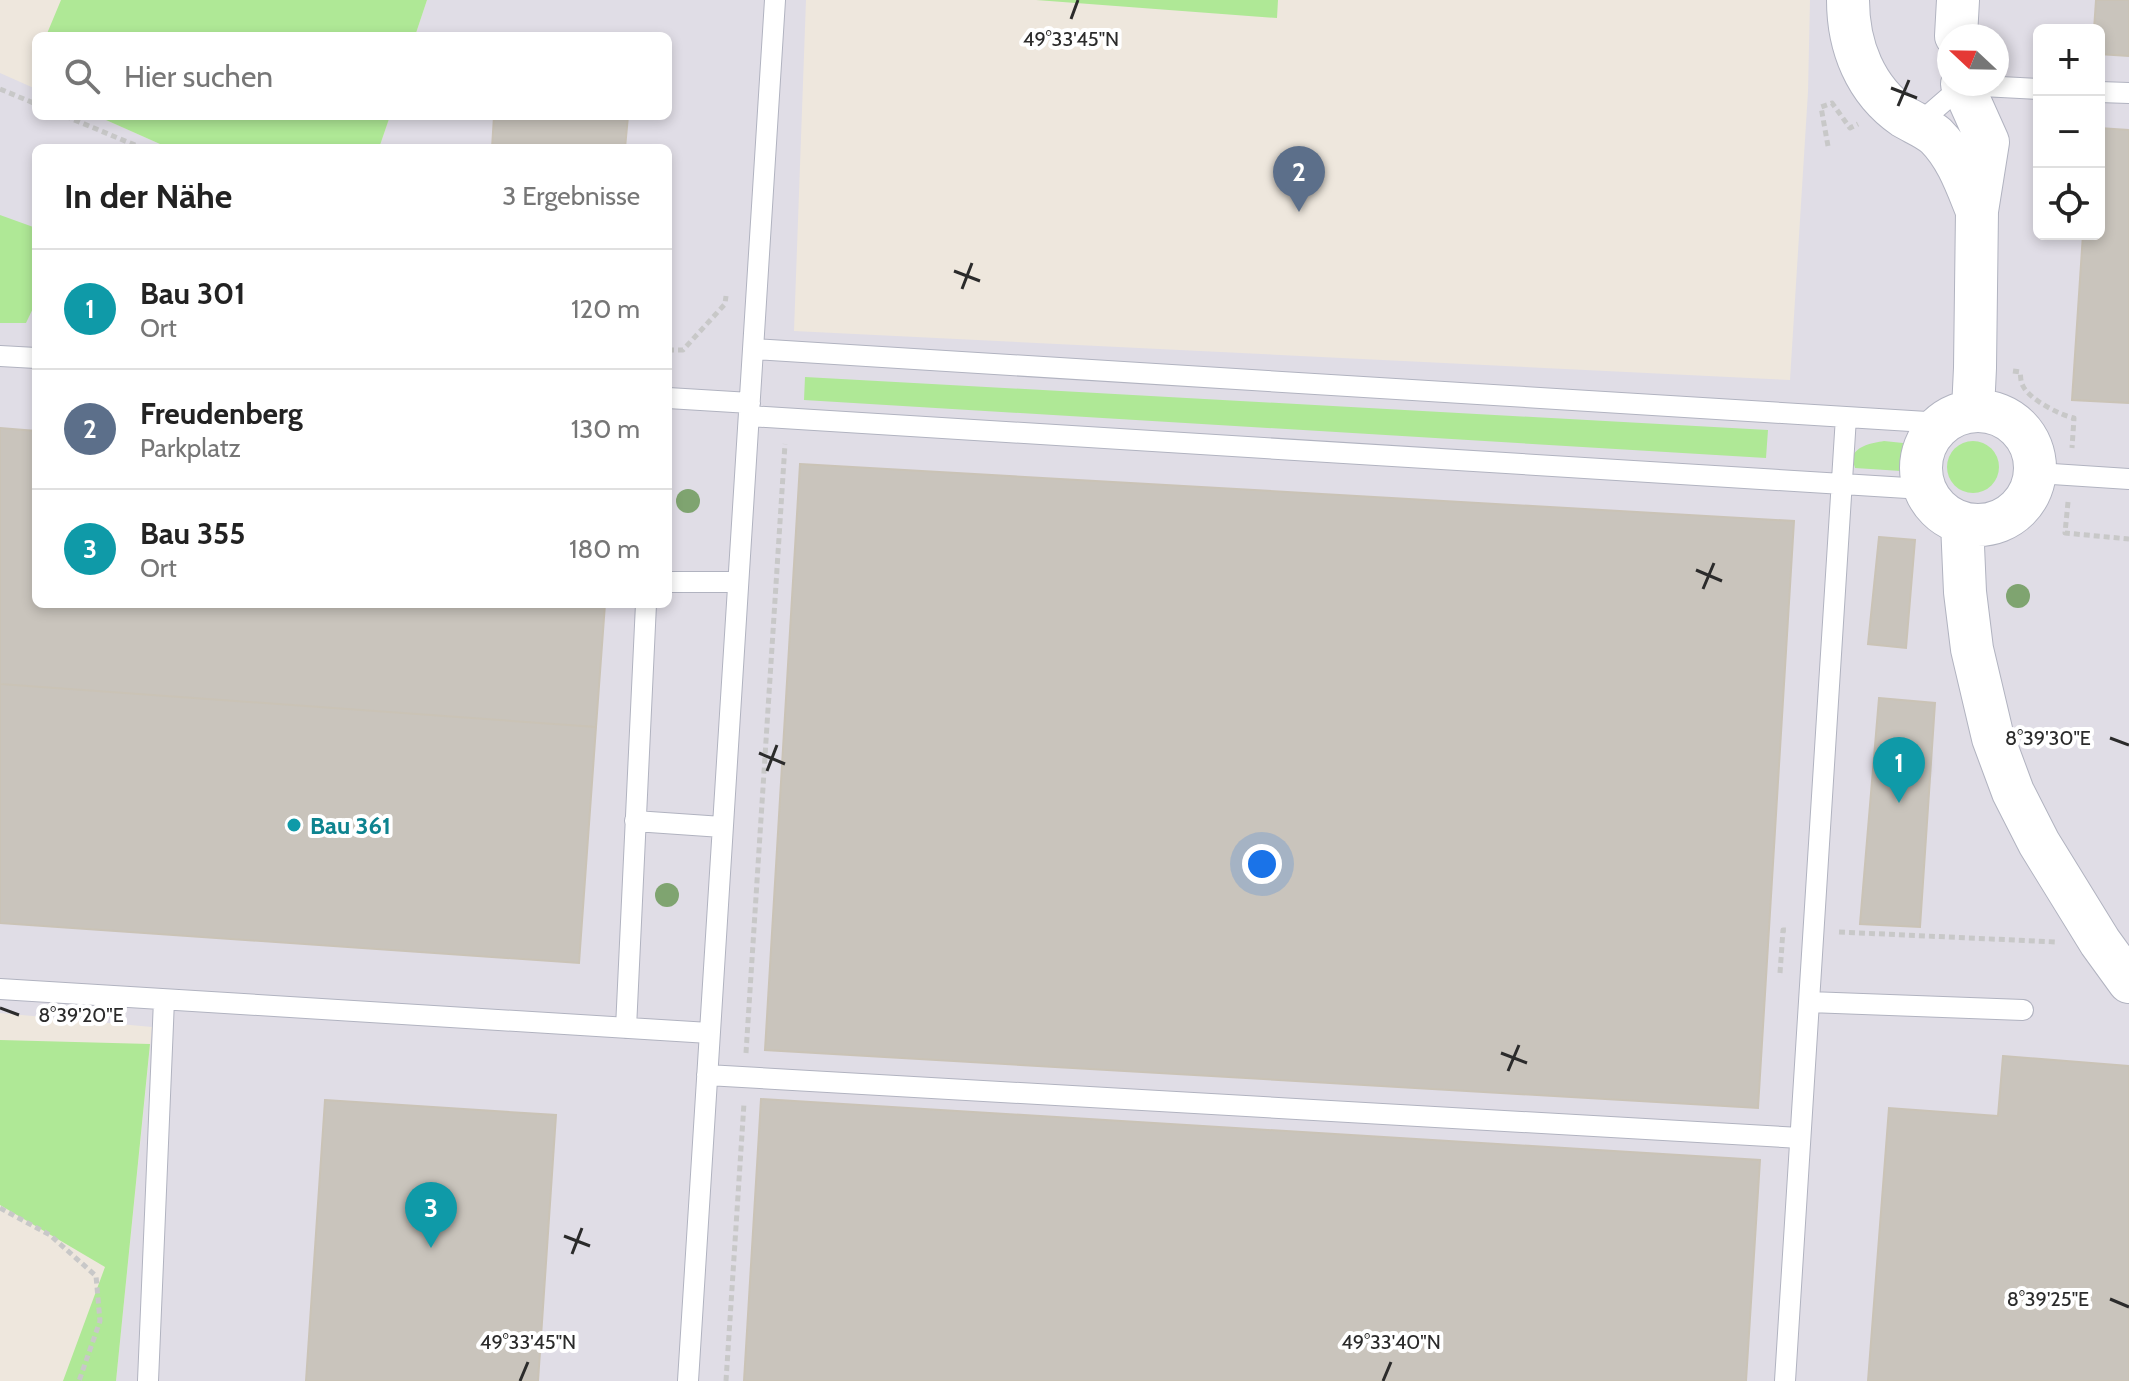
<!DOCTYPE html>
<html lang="de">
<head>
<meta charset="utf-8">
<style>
  body { margin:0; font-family:Cabin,sans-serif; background:#f2f2f2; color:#222 }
  .controls { position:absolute; right:24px; top:24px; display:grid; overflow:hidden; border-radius:12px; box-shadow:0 4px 12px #0003 }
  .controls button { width:72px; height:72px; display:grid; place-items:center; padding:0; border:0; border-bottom:2px solid #e0e0e0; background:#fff; color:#222; font:40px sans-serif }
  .compass { position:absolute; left:1937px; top:24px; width:72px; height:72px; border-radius:50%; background:#fff; box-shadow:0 4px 12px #0003; rotate:292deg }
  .you { position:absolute; left:1262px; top:864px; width:28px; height:28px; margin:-20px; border:6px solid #fff; border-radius:50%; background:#1a73e8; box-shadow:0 0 0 12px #1a73e833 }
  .badge { display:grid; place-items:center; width:52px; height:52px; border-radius:50%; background:#3857ff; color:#fff; font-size:26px; font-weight:700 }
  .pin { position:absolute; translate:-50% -66px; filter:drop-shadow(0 2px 4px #0008) }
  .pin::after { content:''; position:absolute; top:42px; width:28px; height:24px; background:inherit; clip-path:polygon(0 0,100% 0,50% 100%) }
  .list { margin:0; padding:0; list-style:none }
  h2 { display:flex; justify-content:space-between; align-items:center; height:104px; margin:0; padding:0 32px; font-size:34px }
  h2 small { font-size:26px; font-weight:400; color:#767676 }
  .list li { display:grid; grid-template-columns:52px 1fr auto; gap:24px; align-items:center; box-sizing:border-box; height:120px; padding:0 32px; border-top:2px solid #e0e0e0 }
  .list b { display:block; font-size:30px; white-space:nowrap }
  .list p { margin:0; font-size:26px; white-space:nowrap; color:#767676 }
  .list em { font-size:26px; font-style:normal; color:#767676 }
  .icon { flex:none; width:44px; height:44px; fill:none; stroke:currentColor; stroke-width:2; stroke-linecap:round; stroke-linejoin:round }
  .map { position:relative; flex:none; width:2129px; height:1381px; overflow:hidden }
  .search { position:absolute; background:#fff; box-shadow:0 4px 12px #0003; left:32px; top:32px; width:640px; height:88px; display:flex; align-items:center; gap:20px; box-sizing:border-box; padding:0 28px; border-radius:12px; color:#767676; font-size:30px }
  .panel { position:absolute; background:#fff; box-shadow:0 4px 12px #0003; left:32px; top:144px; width:640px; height:464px; border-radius:12px }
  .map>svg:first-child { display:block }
  .industrial { fill:#e0dde6; fill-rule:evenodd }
  .green { fill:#afe896 }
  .building { fill:#c9c4bc; stroke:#cac3b6; stroke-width:2 }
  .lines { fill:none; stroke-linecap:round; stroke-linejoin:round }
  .lane-casing { stroke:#b1b3c0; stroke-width:22 }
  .street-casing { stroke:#b1b3c0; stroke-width:44 }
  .path { stroke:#c8c8c8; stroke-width:5; stroke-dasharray:6 4; stroke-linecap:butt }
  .lane { stroke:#fff; stroke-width:20 }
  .street { stroke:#fff; stroke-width:42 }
  .tree { fill:#7fa470 }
  .ticks { fill:none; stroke:#2b2b2b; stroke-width:3 }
  .culture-dot { fill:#0f9aa8; stroke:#fff; stroke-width:3 }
  .labels { text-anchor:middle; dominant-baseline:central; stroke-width:8; stroke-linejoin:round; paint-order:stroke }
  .culture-label { font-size:24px; font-weight:bold; fill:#0d838f; stroke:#fff; text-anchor:start }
  .ticks-label { font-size:20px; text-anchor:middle; fill:#2b2b2b; stroke:#fff; stroke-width:8; stroke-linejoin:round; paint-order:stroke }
</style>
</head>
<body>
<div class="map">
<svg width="2129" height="1381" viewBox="0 0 2129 1381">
  <rect width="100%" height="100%" fill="#eee7dd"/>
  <path class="industrial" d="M 427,0 L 806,0 L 794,331 L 1790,380 L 1808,92 L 1810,0 L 2129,0 L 2129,1381 L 116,1381 L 152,1027 L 0,1013 L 0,73 L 36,89 L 36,116 L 97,116 L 169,148 L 36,148 L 36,604 L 668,604 L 668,148 L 379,148 L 390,116 L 668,116 L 668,36 L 415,36 ZM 2039,30 L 2099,30 L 2099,234 L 2039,234 ZM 1949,36 L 1997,36 L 1997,84 L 1949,84 Z"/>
  <path class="green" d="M 61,0 L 427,0 L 415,36 L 46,36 Z
    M 1036,0 L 1278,0 L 1277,18 Z
    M 97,116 L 390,116 L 379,148 L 169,148 Z
    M 0,215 L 36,228 L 36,302 L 26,323 L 0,323 Z
    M 805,377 L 1768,430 L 1766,458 L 804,400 Z
    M1947 467a26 26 0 1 1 52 0a26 26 0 1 1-52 0Z
    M 1884,441 L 1903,443 L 1901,471 L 1855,468 L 1852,457 C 1858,445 1872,443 1884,441 Z
    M 0,1040 L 150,1044 L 116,1381 L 63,1381 L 105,1267 L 0,1205 Z"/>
  <path class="building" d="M 2096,0 L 2129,0 L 2129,56 L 2099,54 L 2099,30 L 2094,30 Z
    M 494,116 L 628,116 L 625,148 L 492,148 Z
    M 2099,128 L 2129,130 L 2129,403 L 2072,400 L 2083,234 L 2099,234 Z
    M 0,428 L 36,431 L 36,604 L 605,604 L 596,727 L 0,684 Z
    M 800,464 L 1794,521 L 1758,1108 L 765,1050 Z
    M 1879,537 L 1915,540 L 1906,648 L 1868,644 Z
    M 0,684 L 596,727 L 579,963 L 0,923 Z
    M 1879,698 L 1935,703 L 1920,927 L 1860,924 Z
    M 2003,1056 L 2129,1066 L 2129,1381 L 1868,1381 L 1889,1108 L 1998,1116 Z
    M 761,1099 L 1760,1160 L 1746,1381 L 744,1381 Z
    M 325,1100 L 556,1115 L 538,1381 L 306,1381 Z"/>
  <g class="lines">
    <g class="lane-casing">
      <path id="lane" d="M 2099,92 L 2129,93
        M 1918,124 L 1963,85 L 2039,89
        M 753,349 L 1943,423
        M 0,356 L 36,358
        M 668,398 L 750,403
        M 749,416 L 1923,489
        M 2037,473 L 2129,479
        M 668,582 L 738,582
        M 635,821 L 722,827
        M 0,989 L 709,1033
        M 1809,1002 L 2023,1010
        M 626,1028 L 646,604
        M 707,1075 L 1800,1138
        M 148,1381 L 164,1000
        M 688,1381 L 775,0
        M 1785,1381 L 1846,417"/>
    </g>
    <g class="street-casing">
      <path id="street" d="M 1848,0 C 1848,46 1865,90 1904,117 C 1914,123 1927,128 1936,136 C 1957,157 1966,184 1977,211
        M 1956,36 L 1958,0
        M 1962,84 L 1988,142 L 1977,211 L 1975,368 L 1973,410
        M1921 468a57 57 0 1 1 114 0a57 57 0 1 1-114 0Z
        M 1962,523 L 1965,592 L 1972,649 L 1993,738 L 2013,792 L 2039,843 L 2100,942 L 2129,982"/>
    </g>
    <path class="path" d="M 0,89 L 36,104
      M 65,116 L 142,148
      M 1828,146 L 1821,107 L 1832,103 L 1850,128 L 1858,124
      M 668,350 L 683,350 L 725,304 L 726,296
      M 2013,371 L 2020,372 C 2021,376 2020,381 2023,386 C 2030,400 2060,415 2074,418 L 2072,448
      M 2068,502 L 2065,533 L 2129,539
      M 1839,932 L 2057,942
      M 1780,973 L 1783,930 L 1789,930
      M 746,1053 L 785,444
      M 0,1208 L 50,1235 L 96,1276 L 100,1321 L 79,1381
      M 726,1381 L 744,1103"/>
    <use href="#lane" class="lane"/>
    <use href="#street" class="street"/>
  </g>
  <g class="tree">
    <circle cx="688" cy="501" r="12"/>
    <circle cx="2018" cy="596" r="12"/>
    <circle cx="667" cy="895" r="12"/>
  </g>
  <path class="ticks" d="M 1071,19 L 1078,0M 1891,88 L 1917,98M 1898,106 L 1909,80M 954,271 L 980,281M 962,289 L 972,263M 1696,570 L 1722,581M 1703,589 L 1714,563M 2110,738 L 2129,745M 759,753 L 785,764M 767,771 L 777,745M 0,1008 L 19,1015M 1501,1053 L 1527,1063M 1508,1071 L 1519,1045M 564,1236 L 590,1246M 572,1254 L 582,1228M 2110,1299 L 2129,1307M 520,1381 L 528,1362M 1383,1381 L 1391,1362"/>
  <circle class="culture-dot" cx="294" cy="825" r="8"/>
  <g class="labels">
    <g class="culture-label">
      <text x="310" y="825">Bau 361</text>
    </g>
  </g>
  <g class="ticks-label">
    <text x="1071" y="46">49°33'45"N</text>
    <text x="2048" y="745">8°39'30"E</text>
    <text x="81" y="1022">8°39'20"E</text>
    <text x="2048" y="1306">8°39'25"E</text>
    <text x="528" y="1349">49°33'45"N</text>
    <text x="1391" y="1349">49°33'40"N</text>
  </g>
</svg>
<div class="controls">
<button>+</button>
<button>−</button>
<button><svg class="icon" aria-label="locate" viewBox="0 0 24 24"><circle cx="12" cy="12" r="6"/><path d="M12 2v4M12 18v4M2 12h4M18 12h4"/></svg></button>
</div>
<svg class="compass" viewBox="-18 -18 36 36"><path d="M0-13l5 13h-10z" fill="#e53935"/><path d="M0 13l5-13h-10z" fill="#767676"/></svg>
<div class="you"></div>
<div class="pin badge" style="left:1899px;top:803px;background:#0f9aa8">1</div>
<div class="pin badge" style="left:1299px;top:212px;background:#5c6f8a">2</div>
<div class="pin badge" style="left:431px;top:1248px;background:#0f9aa8">3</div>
<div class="search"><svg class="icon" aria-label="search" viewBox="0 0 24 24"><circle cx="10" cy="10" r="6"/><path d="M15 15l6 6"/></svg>Hier suchen</div>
<section class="panel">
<h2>In der Nähe<small>3 Ergebnisse</small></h2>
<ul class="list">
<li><span class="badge" style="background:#0f9aa8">1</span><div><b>Bau 301</b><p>Ort</p></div><em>120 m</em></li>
<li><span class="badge" style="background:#5c6f8a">2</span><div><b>Freudenberg</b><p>Parkplatz</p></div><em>130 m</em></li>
<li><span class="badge" style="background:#0f9aa8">3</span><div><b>Bau 355</b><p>Ort</p></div><em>180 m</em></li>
</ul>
</section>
</div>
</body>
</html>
